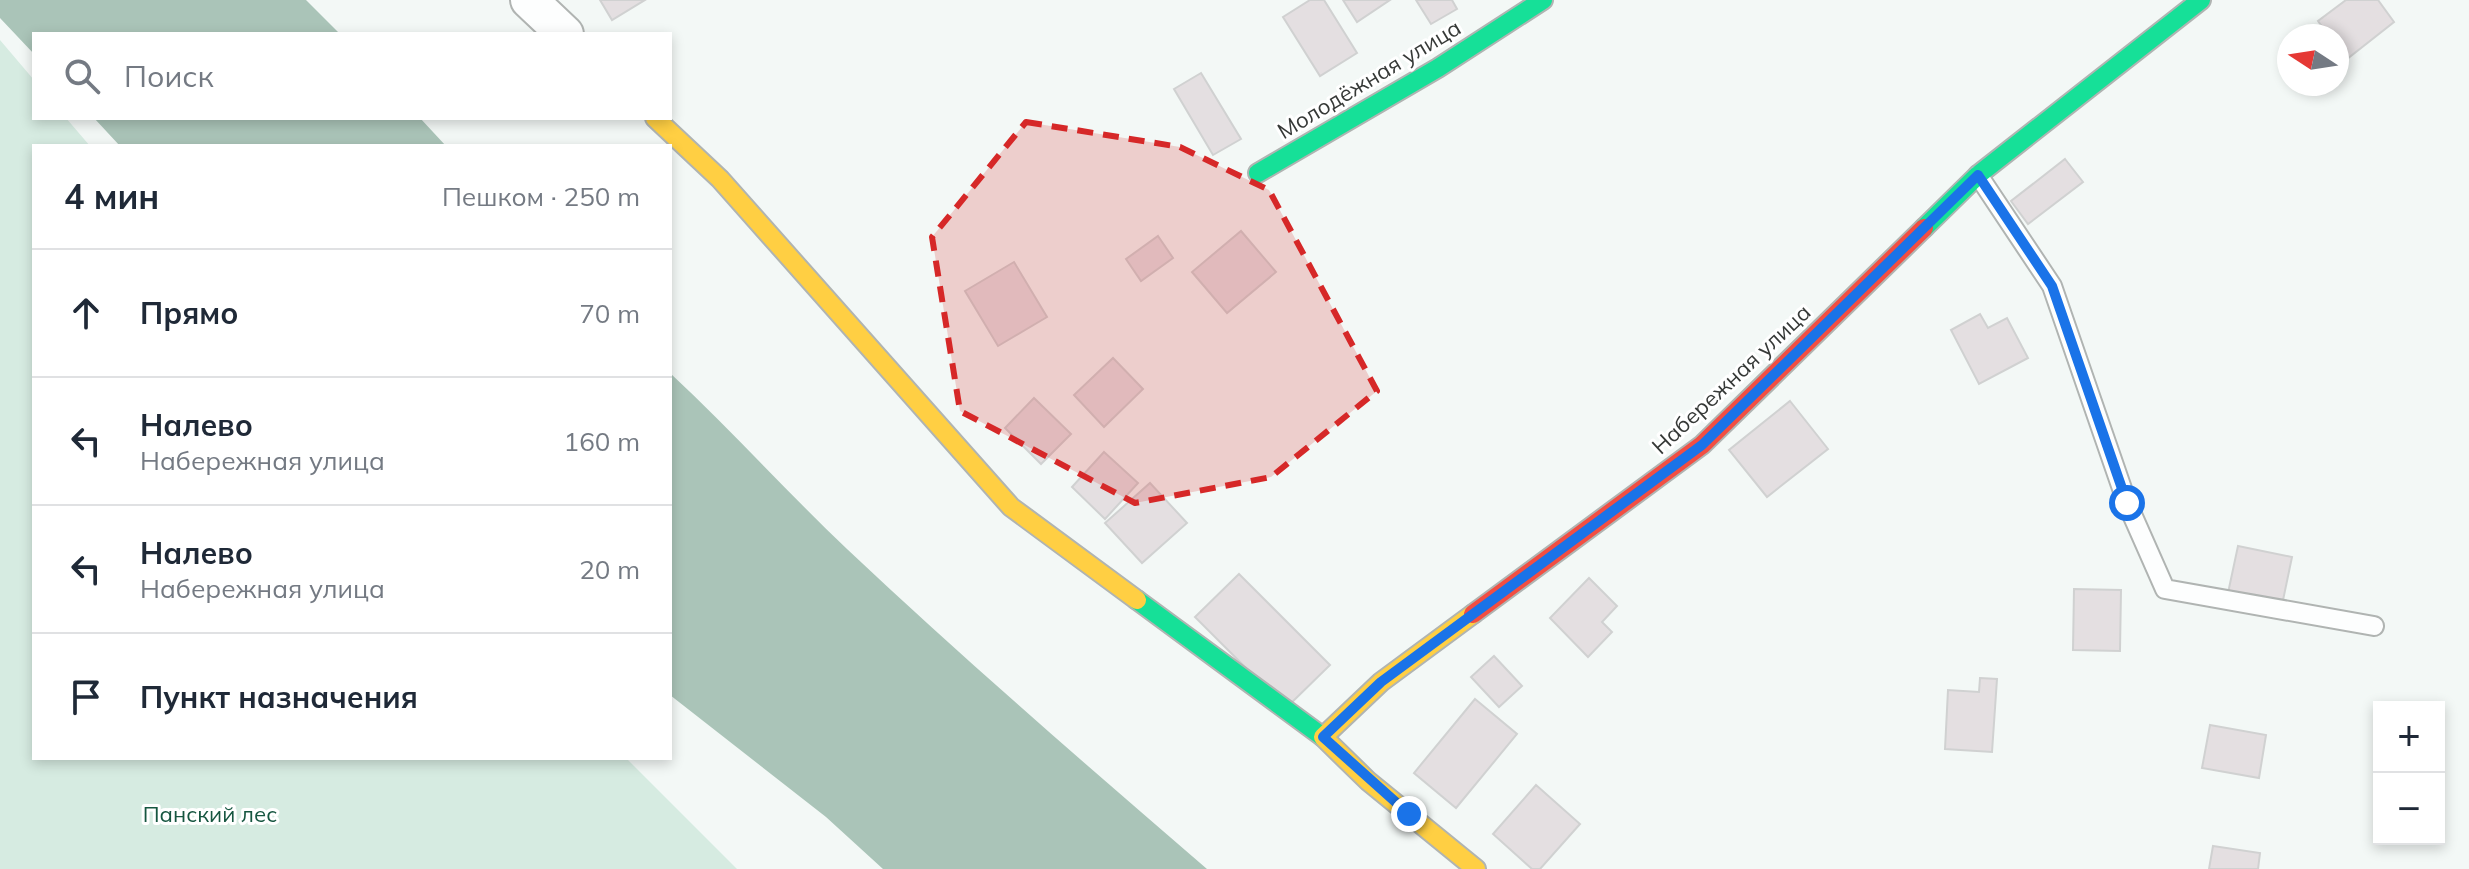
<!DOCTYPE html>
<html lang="ru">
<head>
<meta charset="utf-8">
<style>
  body { margin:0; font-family:Mulish,sans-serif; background:#f2f2f3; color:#1f2937 }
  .controls { position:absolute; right:24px; bottom:24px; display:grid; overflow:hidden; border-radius:0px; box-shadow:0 4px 12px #0003 }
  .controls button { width:72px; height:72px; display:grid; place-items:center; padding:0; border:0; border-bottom:2px solid #e0e1e3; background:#fff; color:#1f2937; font:40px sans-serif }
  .compass { position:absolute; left:2277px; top:24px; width:72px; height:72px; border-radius:50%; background:#fff; box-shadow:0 4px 12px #0003; rotate:282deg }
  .stop { position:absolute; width:24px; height:24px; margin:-18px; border:6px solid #1a73e8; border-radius:50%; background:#fff }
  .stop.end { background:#1a73e8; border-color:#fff; box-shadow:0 2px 8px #0008 }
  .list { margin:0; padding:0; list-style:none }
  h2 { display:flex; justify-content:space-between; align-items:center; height:104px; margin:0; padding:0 32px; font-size:34px }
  h2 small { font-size:26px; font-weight:400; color:#747a83 }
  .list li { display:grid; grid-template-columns:52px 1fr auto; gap:24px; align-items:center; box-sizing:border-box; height:128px; padding:0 32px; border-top:2px solid #e0e1e3 }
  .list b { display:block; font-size:30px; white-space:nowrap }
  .list p { margin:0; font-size:26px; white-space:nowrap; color:#747a83 }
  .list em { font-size:26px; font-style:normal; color:#747a83 }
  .icon { flex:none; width:44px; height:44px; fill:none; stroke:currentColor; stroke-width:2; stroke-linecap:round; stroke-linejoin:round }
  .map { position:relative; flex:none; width:2469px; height:869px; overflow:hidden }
  .search { position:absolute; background:#fff; box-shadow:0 4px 12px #0003; left:32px; top:32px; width:640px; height:88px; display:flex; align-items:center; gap:20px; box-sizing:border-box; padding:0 28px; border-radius:0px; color:#747a83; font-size:30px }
  .panel { position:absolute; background:#fff; box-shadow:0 4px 12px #0003; left:32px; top:144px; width:640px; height:616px; border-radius:0px }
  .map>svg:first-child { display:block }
  .green { fill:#d6ebe1 }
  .water { fill:#aac4b8 }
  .building { fill:#e4dfe1; stroke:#d0d1d1; stroke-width:2 }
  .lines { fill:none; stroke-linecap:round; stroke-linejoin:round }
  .lane-casing { stroke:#b0b4b2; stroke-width:22 }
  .street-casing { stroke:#b0b4b2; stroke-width:40 }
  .fast-casing { stroke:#b0b4b2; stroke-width:22 }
  .slow-casing { stroke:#b0b4b2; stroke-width:22 }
  .jam-casing { stroke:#b0b4b2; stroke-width:22 }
  .lane { stroke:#fdfefe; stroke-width:18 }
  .street { stroke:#fdfefe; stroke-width:36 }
  .fast { stroke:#16e098; stroke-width:18 }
  .slow { stroke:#ffcf43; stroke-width:18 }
  .jam { stroke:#f24e42; stroke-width:18 }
  .route { stroke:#1a73e8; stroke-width:10 }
  .marked { fill:#d62828; fill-opacity:0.2; stroke:#d62828; stroke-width:6; stroke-dasharray:16 10; stroke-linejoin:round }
  .labels { text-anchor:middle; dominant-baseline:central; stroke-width:6; stroke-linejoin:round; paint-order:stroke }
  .street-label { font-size:22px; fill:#363937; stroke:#fff }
  .park-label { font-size:22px; fill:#165640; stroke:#fff }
</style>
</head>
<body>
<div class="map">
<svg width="2469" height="869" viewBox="0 0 2469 869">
  <rect width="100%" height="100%" fill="#f3f8f6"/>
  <path class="green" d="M 0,40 L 34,80 L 34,118 L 66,118 L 90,146 L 34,146 L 34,758 L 626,758 L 737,869 L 0,869 Z"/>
  <path class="water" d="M 0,0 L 306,0 L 340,34 L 34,34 L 34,54 L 0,18 Z
    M 94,118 L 420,118 L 446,146 L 120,146 Z
    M 670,373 C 731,430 787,492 847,549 C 964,659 1085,764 1207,869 L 883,869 L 826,817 L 670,695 Z"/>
  <path class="building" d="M 600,0 L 645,0 L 612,20 Z
    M 1310,0 L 1324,0 L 1357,53 L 1320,76 L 1283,17 Z
    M 1343,0 L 1390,0 L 1357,22 Z
    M 1416,0 L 1452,0 L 1457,9 L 1431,24 Z
    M 2346,0 L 2378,0 L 2394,22 L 2347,59 L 2337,46 L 2337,36 L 2329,36 L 2318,21 Z
    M 1201,73 L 1241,139 L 1213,155 L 1174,89 Z
    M 2065,159 L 2083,182 L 2028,224 L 2011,201 Z
    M 1241,231 L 1276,272 L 1227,313 L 1192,272 Z
    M 1158,236 L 1173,258 L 1141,281 L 1126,259 Z
    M 1014,262 L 1047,317 L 998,346 L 965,291 Z
    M 1980,314 L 1988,328 L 2007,318 L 2028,358 L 1979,384 L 1951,330 Z
    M 1113,358 L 1143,389 L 1104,427 L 1074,395 Z
    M 1034,398 L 1071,434 L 1041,464 L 1005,428 Z
    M 1790,401 L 1828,449 L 1767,497 L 1729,450 Z
    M 1104,452 L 1138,483 L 1105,519 L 1072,487 Z
    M 1150,483 L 1187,523 L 1142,563 L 1105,523 Z
    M 2238,546 L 2292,557 L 2282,605 L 2228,593 Z
    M 1239,574 L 1330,665 L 1286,708 L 1195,617 Z
    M 1589,578 L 1617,606 L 1602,622 L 1612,632 L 1588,657 L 1550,618 Z
    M 2074,589 L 2121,590 L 2120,651 L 2073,650 Z
    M 1494,656 L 1522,686 L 1499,707 L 1471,677 Z
    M 1980,678 L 1997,679 L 1992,752 L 1945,749 L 1948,690 L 1979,692 Z
    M 1475,699 L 1517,734 L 1456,808 L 1414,773 Z
    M 2210,725 L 2266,735 L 2259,778 L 2202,768 Z
    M 1536,785 L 1580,824 L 1540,869 L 1532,869 L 1493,834 Z
    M 2213,846 L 2260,853 L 2258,869 L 2209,869 Z"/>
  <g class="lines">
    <g class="lane-casing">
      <path id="lane" d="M 1978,175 L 2052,286 L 2127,503 L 2165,589 L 2374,626"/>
    </g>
    <g class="street-casing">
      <path id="street" d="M 529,0 L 565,34"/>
    </g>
    <g class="fast-casing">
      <path id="fast" d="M 1258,173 L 1438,68 L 1543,0
        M 1924,228 L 1978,175 L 2201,0
        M 1137,600 L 1323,737"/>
    </g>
    <g class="slow-casing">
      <path id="slow" d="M 655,118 L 720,179 L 1011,507 L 1137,600
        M 1473,614 L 1381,682 L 1323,737 L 1368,781 L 1476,869"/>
    </g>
    <g class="jam-casing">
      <path id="jam" d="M 1473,614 L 1702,445 L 1924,228"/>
    </g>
    <use href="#lane" class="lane"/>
    <use href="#street" class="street"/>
    <use href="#fast" class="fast"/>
    <use href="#slow" class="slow"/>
    <use href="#jam" class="jam"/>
  </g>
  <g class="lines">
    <path class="route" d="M 1409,814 L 1323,737 L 1381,682 L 1702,445 L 1978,175 L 2052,286 L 2127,503"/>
  </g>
  <path class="marked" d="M 1026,122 L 1180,147 L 1269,190 L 1377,391 L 1271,477 L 1135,503 L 960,411 L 932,237 Z"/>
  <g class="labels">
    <g class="street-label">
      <text transform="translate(1369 79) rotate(-31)">Молодёжная улица</text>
      <text transform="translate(1731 379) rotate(-43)">Набережная улица</text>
    </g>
    <g class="park-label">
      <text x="210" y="814">Панский лес</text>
    </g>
  </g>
</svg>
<div class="controls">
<button>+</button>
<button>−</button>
</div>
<svg class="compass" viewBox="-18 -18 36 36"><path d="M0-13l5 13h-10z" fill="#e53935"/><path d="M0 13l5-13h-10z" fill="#747a83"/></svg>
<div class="stop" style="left:2127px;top:503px"></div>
<div class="stop end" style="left:1409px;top:814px"></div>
<div class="search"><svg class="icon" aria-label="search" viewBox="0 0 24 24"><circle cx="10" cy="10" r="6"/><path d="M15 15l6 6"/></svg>Поиск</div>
<section class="panel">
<h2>4 мин<small>Пешком · 250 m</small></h2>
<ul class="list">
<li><svg class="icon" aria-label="ahead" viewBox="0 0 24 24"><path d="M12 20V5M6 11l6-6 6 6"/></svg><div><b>Прямо</b></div><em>70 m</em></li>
<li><svg class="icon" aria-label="left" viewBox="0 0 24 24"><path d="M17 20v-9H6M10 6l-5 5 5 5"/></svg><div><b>Налево</b><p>Набережная улица</p></div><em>160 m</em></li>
<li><svg class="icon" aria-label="left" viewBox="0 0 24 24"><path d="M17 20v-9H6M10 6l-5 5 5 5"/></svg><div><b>Налево</b><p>Набережная улица</p></div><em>20 m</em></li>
<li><svg class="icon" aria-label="arrive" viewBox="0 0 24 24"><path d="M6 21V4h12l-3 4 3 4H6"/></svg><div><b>Пункт назначения</b></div></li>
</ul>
</section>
</div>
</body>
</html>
